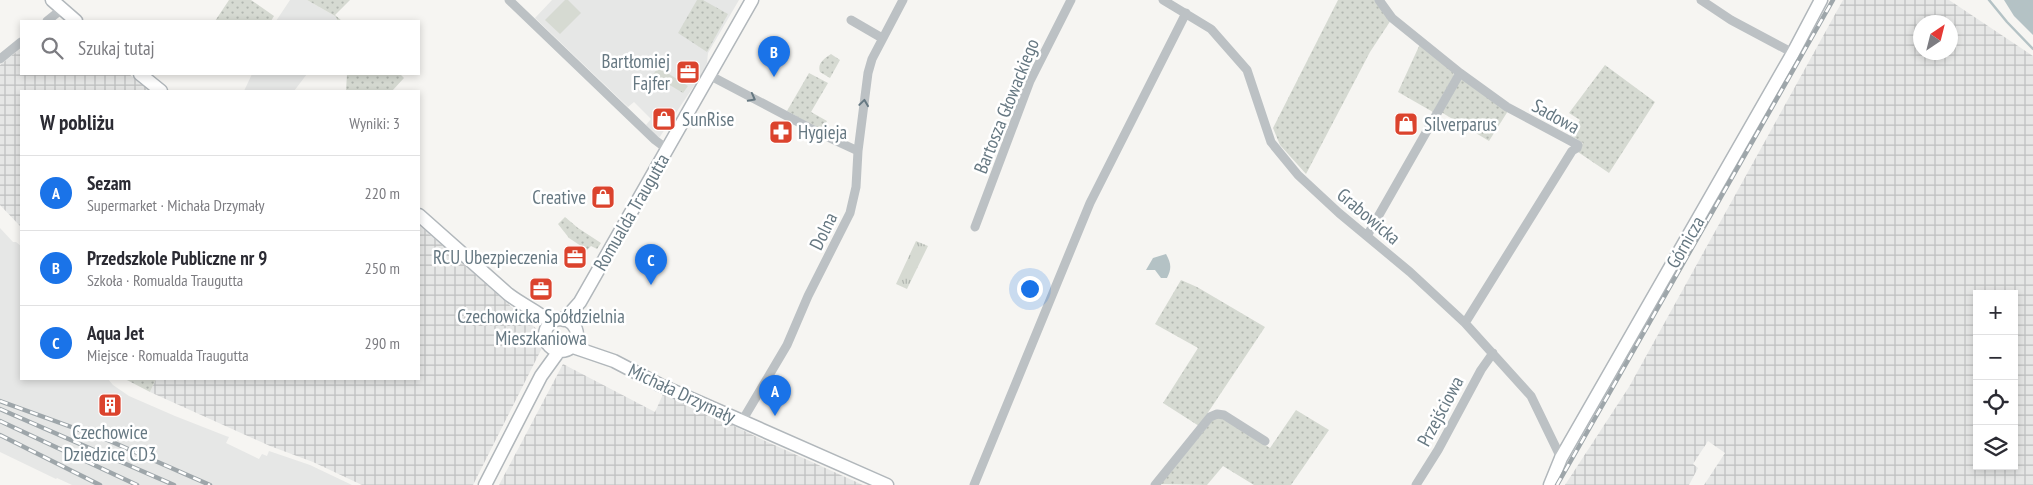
<!DOCTYPE html>
<html lang="pl">
<head>
<meta charset="utf-8">
<style>
  body { margin:0; font-family:"PT Sans Narrow",sans-serif; background:#f7f7f7; color:#2b2b33 }
  .controls { position:absolute; right:15px; bottom:15px; display:grid; overflow:hidden; border-radius:0px; box-shadow:0 2px 8px #0003 }
  .controls button { width:45px; height:45px; display:grid; place-items:center; padding:0; border:0; border-bottom:1px solid #e1e1e2; background:#fff; color:#2b2b33; font:25px sans-serif }
  .compass { position:absolute; left:1913px; top:15px; width:45px; height:45px; border-radius:50%; background:#fff; box-shadow:0 2px 8px #0003; rotate:35deg }
  .you { position:absolute; left:1029px; top:288px; width:18px; height:18px; margin:-12px; border:4px solid #fff; border-radius:50%; background:#1a73e8; box-shadow:0 0 0 8px #1a73e833 }
  .badge { display:grid; place-items:center; width:32px; height:32px; border-radius:50%; background:#1a73e8; color:#fff; font-size:16px; font-weight:700 }
  .pin { position:absolute; translate:-50% -41px; filter:drop-shadow(0 1px 2px #0008) }
  .pin::after { content:''; position:absolute; top:26px; width:18px; height:15px; background:inherit; clip-path:polygon(0 0,100% 0,50% 100%) }
  .list { margin:0; padding:0; list-style:none }
  h2 { display:flex; justify-content:space-between; align-items:center; height:65px; margin:0; padding:0 20px; font-size:21px }
  h2 small { font-size:16px; font-weight:400; color:#7c7c81 }
  .list li { display:grid; grid-template-columns:32px 1fr auto; gap:15px; align-items:center; box-sizing:border-box; height:75px; padding:0 20px; border-top:1px solid #e1e1e2 }
  .list b { display:block; font-size:19px; white-space:nowrap }
  .list p { margin:0; font-size:16px; white-space:nowrap; color:#7c7c81 }
  .list em { font-size:16px; font-style:normal; color:#7c7c81 }
  .icon { flex:none; width:28px; height:28px; fill:none; stroke:currentColor; stroke-width:2; stroke-linecap:round; stroke-linejoin:round }
  .map { position:relative; flex:none; width:2033px; height:485px; overflow:hidden }
  .search { position:absolute; background:#fff; box-shadow:0 2px 8px #0003; left:20px; top:20px; width:400px; height:55px; display:flex; align-items:center; gap:12px; box-sizing:border-box; padding:0 18px; border-radius:0px; color:#7c7c81; font-size:19px }
  .panel { position:absolute; background:#fff; box-shadow:0 2px 8px #0003; left:20px; top:90px; width:400px; height:290px; border-radius:0px }
  .map>svg:first-child { display:block }
  .built { fill:#e6e7e6 }
  .industrial { fill:url(#industrial-grid); fill-rule:evenodd }
  .grass { fill:url(#grass-dots) }
  .park { fill:url(#park-tufts) }
  .pitch { fill:#d6dad2 }
  .water { fill:#b4c2c5 }
  .lines { fill:none; stroke-linecap:round; stroke-linejoin:round }
  .stream { stroke:#b4c2c5; stroke-width:2.5 }
  .secondary-casing { stroke:#b1b7bb; stroke-width:15 }
  .street { stroke:#bcc1c4; stroke-width:9 }
  .secondary { stroke:#fff; stroke-width:12 }
  .rail-casing { stroke:#9ea6aa; stroke-width:4.5 }
  .rail { stroke:#fff; stroke-width:2.5; stroke-dasharray:8; stroke-linecap:butt }
  .oneway { stroke:#667882 }
  .labels { text-anchor:middle; dominant-baseline:central; stroke-width:5; stroke-linejoin:round; paint-order:stroke }
  .poi-label { font-size:19px; fill:#667882; stroke:#fff; text-anchor:end }
  .street-label { font-size:19px; fill:#667882; stroke:#fff }
</style>
</head>
<body>
<div class="map">
<svg width="2033" height="485" viewBox="0 0 2033 485">
  <defs>
    <pattern id="industrial-grid" width="8" height="8" patternUnits="userSpaceOnUse" patternTransform="scale(1.25)"><rect width="8" height="8" fill="#e6e7e6"/><path d="M0 4h8M4 0v8" fill="none" stroke="#bec0c0"/></pattern>
    <pattern id="grass-dots" width="8" height="8" patternUnits="userSpaceOnUse" patternTransform="scale(1.25)"><rect width="8" height="8" fill="#d6dad2"/><path d="M2 2h.1M6 6h.1" fill="none" stroke="#b1b6b0" stroke-width="1.8" stroke-linecap="round"/></pattern>
    <pattern id="park-tufts" width="24" height="20" patternUnits="userSpaceOnUse" patternTransform="scale(1.25)"><rect width="24" height="20" fill="#d6dad2"/><path d="M3 7l-1-3M5 7V3M7 7l1-3M15 17l-1-3M17 17v-4M19 17l1-3" fill="none" stroke="#b1b6b0"/></pattern>
  </defs>
  <rect width="100%" height="100%" fill="#f6f5f2"/>
  <path class="built" d="M 290,0 L 307,0 L 335,16 L 338,21 L 276,21 Z
    M 552,0 L 739,0 L 708,53 L 707,63 L 700,77 L 659,138 L 646,125 L 651,119 L 634,102 L 628,107 L 535,18 Z
    M 252,74 L 307,74 L 294,91 L 244,91 Z
    M 0,228 L 13,242 L 16,242 L 21,246 L 21,379 L 108,379 L 113,385 L 129,396 L 175,416 L 226,436 L 229,437 L 226,443 L 259,459 L 262,454 L 267,456 L 269,451 L 310,465 L 352,485 L 72,485 L 57,478 L 56,479 L 0,452 Z"/>
  <path class="industrial" d="M 1843,0 L 1949,0 L 2033,56 L 2033,485 L 1704,485 L 1725,453 L 1708,441 L 1693,464 L 1698,468 L 1689,485 L 1565,485 L 1629,387 ZM 1920,22 L 1950,22 L 1950,52 L 1920,52 ZM 1977,294 L 2014,294 L 2014,466 L 1977,466 Z
    M 21,48 L 21,74 L 129,74 L 151,91 L 21,91 L 21,227 L 0,205 L 0,65 Z
    M 419,225 L 540,332 L 544,344 L 473,485 L 362,485 L 313,462 L 270,446 L 150,392 L 156,379 L 419,379 Z
    M 563,364 L 655,412 L 664,392 L 761,439 L 863,485 L 499,485 Z"/>
  <path class="grass" d="M 229,0 L 251,0 L 274,16 L 271,21 L 215,21 Z
    M 307,0 L 350,0 L 335,15 L 342,21 L 338,21 L 335,16 Z
    M 697,0 L 703,0 L 728,14 L 707,52 L 678,33 Z
    M 1338,0 L 1375,0 L 1391,20 L 1370,52 L 1306,174 L 1280,145 L 1273,128 Z
    M 1420,44 L 1452,70 L 1454,75 L 1433,112 L 1398,92 Z
    M 831,54 L 840,60 L 830,78 L 820,72 C 817,63 824,59 831,54 Z
    M 1605,65 L 1655,102 L 1609,173 L 1578,152 L 1583,143 L 1570,135 L 1580,120 L 1569,113 Z
    M 809,73 L 828,83 L 811,112 L 827,121 L 822,130 L 787,111 Z
    M 347,74 L 400,74 L 404,78 L 392,91 L 346,91 Z
    M 1460,79 L 1464,80 L 1508,111 L 1489,141 L 1441,112 Z
    M 565,217 L 578,228 L 601,243 L 597,249 L 591,246 L 587,250 L 569,238 L 558,224 Z
    M 1181,280 L 1197,287 L 1265,327 L 1199,426 L 1163,403 L 1198,348 L 1155,324 Z
    M 125,379 L 156,379 L 150,392 Z
    M 1296,410 L 1329,430 L 1291,485 L 1254,485 L 1223,466 L 1207,485 L 1160,484 L 1213,420 L 1217,418 L 1225,418 L 1270,448 Z"/>
  <path class="park" d="M 658,67 L 688,86 L 683,93 L 653,75 Z
    M 916,241 L 928,246 L 907,289 L 896,284 Z"/>
  <path class="pitch" d="M 565,0 L 568,0 L 581,13 L 560,34 L 545,20 Z"/>
  <path class="water" d="M 2004,0 L 2033,0 L 2033,35 L 2014,16 Z
    M 1166,254 C 1171,263 1172,268 1167,278 L 1161,278 L 1155,270 L 1146,270 L 1153,258 Z"/>
  <g class="lines">
    <path class="stream" d="M 1989,0 L 2007,22 L 2033,49"/>
    <g class="secondary-casing">
      <path id="secondary" d="M 52,0 L 76,21
        M 140,74 L 161,91
        M 419,215 L 508,294 C 522,305 538,311 551,323
        M545 335a16 16 0 1 1 32 0a16 16 0 1 1-32 0Z
        M 564,320 L 580,302 L 752,0
        M 573,347 L 614,361 L 660,385 L 887,485
        M 485,485 L 541,376 L 559,351
        M 1550,485 L 1561,458 L 1793,53 L 1821,0"/>
    </g>
    <path class="street" d="M 509,0 L 655,140 L 667,149
      M 1163,0 L 1211,29 L 1247,70 L 1271,142 L 1298,175 L 1339,213 L 1410,272 L 1465,323 L 1531,396 L 1561,458
      M 1379,0 L 1392,18 L 1460,73 L 1507,107 L 1578,145 L 1577,148 L 1572,151 L 1465,323
      M 1701,0 L 1731,20 L 1793,53
      M 851,20 L 882,38
      M 47,21 L 62,9
      M 0,59 L 21,42
      M 709,75 L 819,133 L 858,151
      M 975,227 L 1030,81 L 1071,0
      M 1367,236 L 1460,73
      M 742,421 L 787,345 L 808,296 L 850,213 L 856,187 L 858,151 L 868,73 L 872,59 L 903,0
      M 974,485 L 1090,203 L 1186,13
      M 1155,485 L 1210,417 L 1217,414 L 1224,415 L 1265,441
      M 1416,485 L 1438,450 L 1481,370 L 1493,353"/>
    <use href="#secondary" class="secondary"/>
    <g class="rail-casing">
      <path id="rail" d="M 0,401 L 110,441 L 210,485
        M 0,409 L 174,485
        M 0,421 L 137,485
        M 0,435 L 100,485
        M 1557,485 L 1833,0"/>
    </g>
    <use href="#rail" class="rail"/>
  </g>
  <defs><path id="oneway-chevron" d="M-2-3.5L2.5 0L-2 3.5" fill="none" stroke-width="1.6" stroke-linecap="round" stroke-linejoin="round" transform="scale(1.25)"/></defs>
  <g class="oneway">
    <use href="#oneway-chevron" transform="translate(752 98) rotate(28)"/>
    <use href="#oneway-chevron" transform="translate(864 103) rotate(-82)"/>
  </g>
  <defs>
    <g id="office-square" transform="scale(1.25)"><rect x="-9" y="-9" width="18" height="18" rx="4" fill="#db432d" stroke="#fff"/><path d="M-6-3h4V-5.5h4V-3h4V5H-6ZM-1-4.5V-3h2v-1.5ZM-6 0V1H6V0Z" fill="#fff"/></g>
    <g id="shop-square" transform="scale(1.25)"><rect x="-9" y="-9" width="18" height="18" rx="4" fill="#db432d" stroke="#fff"/><path d="M-5-2.5h2.3a2.7 3.5 0 0 1 5.4 0H5L5.5 6h-11ZM-1.5-2.5h3a1.5 2.3 0 0 0-3 0Z" fill="#fff"/></g>
    <g id="pharmacy-square" transform="scale(1.25)"><rect x="-9" y="-9" width="18" height="18" rx="4" fill="#db432d" stroke="#fff"/><path d="M-2-6h4v4h4v4h-4v4h-4v-4h-4v-4h4Z" fill="#fff"/></g>
    <g id="building-square" transform="scale(1.25)"><rect x="-9" y="-9" width="18" height="18" rx="4" fill="#db432d" stroke="#fff"/><path d="M-4-6H4V6H1V3H-1V6H-4ZM-2.5-4.3h1.7v1.8h-1.7ZM.8-4.3h1.7v1.8H.8ZM-2.5-1h1.7V.8h-1.7ZM.8-1h1.7V.8H.8Z" fill="#fff"/></g>
  </defs>
  <g fill-rule="evenodd">
    <use href="#office-square" x="688" y="72"/>
    <use href="#shop-square" x="664" y="119"/>
    <use href="#shop-square" x="1406" y="124"/>
    <use href="#pharmacy-square" x="781" y="132"/>
    <use href="#shop-square" x="603" y="197"/>
    <use href="#office-square" x="575" y="257"/>
    <use href="#office-square" x="541" y="289"/>
    <use href="#building-square" x="110" y="405"/>
  </g>
  <g class="labels">
    <g class="poi-label">
      <text x="670" y="61">Bartłomiej<tspan x="670" dy="22">Fajfer</tspan></text>
      <text x="682" y="119" text-anchor="start">SunRise</text>
      <text x="1424" y="124" text-anchor="start">Silverparus</text>
      <text x="798" y="132" text-anchor="start">Hygieja</text>
      <text x="586" y="197">Creative</text>
      <text x="558" y="257">RCU Ubezpieczenia</text>
      <text x="541" y="316" text-anchor="middle">Czechowicka Spółdzielnia<tspan x="541" dy="22">Mieszkaniowa</tspan></text>
      <text x="110" y="432" text-anchor="middle">Czechowice<tspan x="110" dy="22">Dziedzice CD3</tspan></text>
    </g>
    <g class="street-label">
      <text transform="translate(1006 106) rotate(-68)">Bartosza Głowackiego</text>
      <text transform="translate(1556 116) rotate(29)">Sadowa</text>
      <text transform="translate(631 212) rotate(-60)">Romualda Traugutta</text>
      <text transform="translate(1369 216) rotate(40)">Grabowicka</text>
      <text transform="translate(823 231) rotate(-64)">Dolna</text>
      <text transform="translate(1685 242) rotate(-60)">Górnicza</text>
      <text transform="translate(682 393) rotate(25)">Michała Drzymały</text>
      <text transform="translate(1440 411) rotate(-62)">Przejściowa</text>
    </g>
  </g>
</svg>
<div class="controls">
<button>+</button>
<button>−</button>
<button><svg class="icon" aria-label="locate" viewBox="0 0 24 24"><circle cx="12" cy="12" r="6"/><path d="M12 2v4M12 18v4M2 12h4M18 12h4"/></svg></button>
<button><svg class="icon" aria-label="layers" viewBox="0 0 24 24"><path d="M12 4l9 5-9 5-9-5zM3 14l9 5 9-5"/></svg></button>
</div>
<svg class="compass" viewBox="-18 -18 36 36"><path d="M0-13l5 13h-10z" fill="#e53935"/><path d="M0 13l5-13h-10z" fill="#7c7c81"/></svg>
<div class="you"></div>
<div class="pin badge" style="left:775px;top:416px">A</div>
<div class="pin badge" style="left:774px;top:77px">B</div>
<div class="pin badge" style="left:651px;top:285px">C</div>
<div class="search"><svg class="icon" aria-label="search" viewBox="0 0 24 24"><circle cx="10" cy="10" r="6"/><path d="M15 15l6 6"/></svg>Szukaj tutaj</div>
<section class="panel">
<h2>W pobliżu<small>Wyniki: 3</small></h2>
<ul class="list">
<li><span class="badge">A</span><div><b>Sezam</b><p>Supermarket · Michała Drzymały</p></div><em>220 m</em></li>
<li><span class="badge">B</span><div><b>Przedszkole Publiczne nr 9</b><p>Szkoła · Romualda Traugutta</p></div><em>250 m</em></li>
<li><span class="badge">C</span><div><b>Aqua Jet</b><p>Miejsce · Romualda Traugutta</p></div><em>290 m</em></li>
</ul>
</section>
</div>
</body>
</html>
